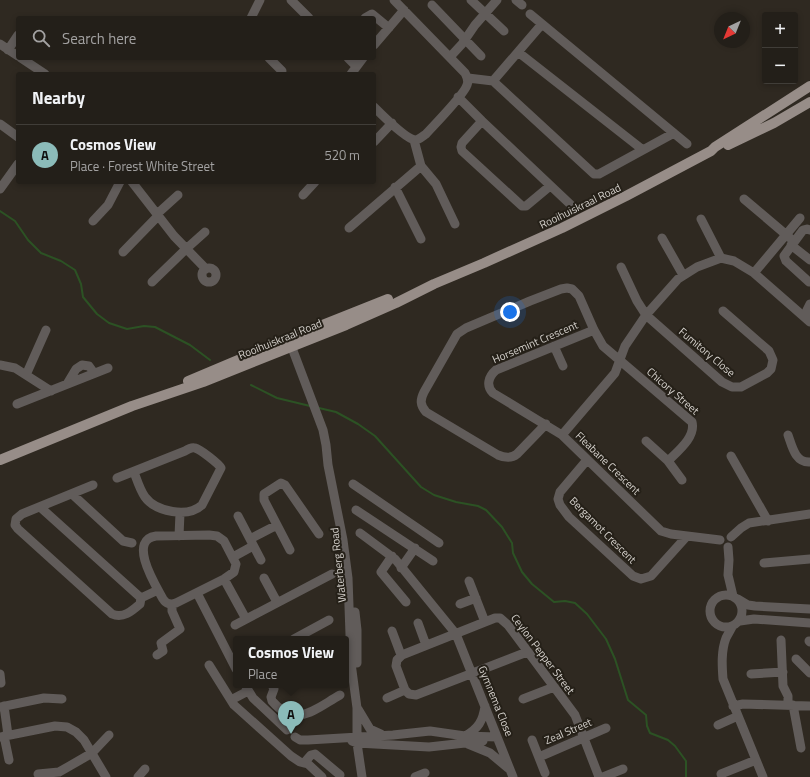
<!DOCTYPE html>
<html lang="en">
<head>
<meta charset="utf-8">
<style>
  body { margin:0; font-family:"Titillium Web",sans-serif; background:#2f2c26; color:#f1f3f6 }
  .controls { position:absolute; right:12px; top:12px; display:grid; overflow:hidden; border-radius:4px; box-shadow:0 2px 6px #0003 }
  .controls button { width:36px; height:36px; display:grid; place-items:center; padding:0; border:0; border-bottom:1px solid #403d38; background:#231f19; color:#f1f3f6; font:20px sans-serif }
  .compass { position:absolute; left:714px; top:12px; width:36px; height:36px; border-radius:50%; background:#231f19; box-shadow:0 2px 6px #0003; rotate:223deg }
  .you { position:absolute; left:510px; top:312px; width:14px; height:14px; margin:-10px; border:3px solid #fff; border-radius:50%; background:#1a73e8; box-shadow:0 0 0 6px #1a73e833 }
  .badge { display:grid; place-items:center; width:26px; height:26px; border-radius:50%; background:#8bbbb9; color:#111; font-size:13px; font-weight:700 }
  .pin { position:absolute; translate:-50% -33px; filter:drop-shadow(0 1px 2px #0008) }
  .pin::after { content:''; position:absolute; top:21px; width:14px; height:12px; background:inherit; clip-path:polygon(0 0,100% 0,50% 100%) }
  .popup { position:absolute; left:233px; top:636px; width:116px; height:52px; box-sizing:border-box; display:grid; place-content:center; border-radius:4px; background:#231f19; filter:drop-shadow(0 1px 3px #0005); font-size:13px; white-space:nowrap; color:#a3a2a2 }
  .popup b { font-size:15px; color:#f1f3f6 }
  .popup::after { content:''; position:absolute; left:50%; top:100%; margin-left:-8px; border:8px solid transparent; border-top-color:#231f19 }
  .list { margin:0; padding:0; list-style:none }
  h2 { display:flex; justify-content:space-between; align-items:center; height:52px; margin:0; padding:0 16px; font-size:17px }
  h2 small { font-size:13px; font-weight:400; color:#a3a2a2 }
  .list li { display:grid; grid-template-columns:26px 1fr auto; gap:12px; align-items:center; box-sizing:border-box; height:60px; padding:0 16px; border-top:1px solid #403d38 }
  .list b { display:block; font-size:15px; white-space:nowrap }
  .list p { margin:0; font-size:13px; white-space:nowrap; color:#a3a2a2 }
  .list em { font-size:13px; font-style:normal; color:#a3a2a2 }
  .icon { flex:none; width:22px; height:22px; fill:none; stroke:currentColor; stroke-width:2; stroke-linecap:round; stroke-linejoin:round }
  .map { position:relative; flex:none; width:810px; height:777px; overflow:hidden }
  .search { position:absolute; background:#231f19; box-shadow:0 2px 6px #0003; left:16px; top:16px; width:360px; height:44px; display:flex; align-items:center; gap:10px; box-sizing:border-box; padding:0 14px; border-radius:4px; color:#a3a2a2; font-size:15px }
  .panel { position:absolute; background:#231f19; box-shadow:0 2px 6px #0003; left:16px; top:72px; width:360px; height:112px; border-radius:4px }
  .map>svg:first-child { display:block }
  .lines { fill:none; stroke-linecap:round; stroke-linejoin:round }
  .stream { stroke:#2c5224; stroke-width:2 }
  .minor { stroke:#615c5a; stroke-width:9 }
  .major { stroke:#978d88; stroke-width:10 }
  .labels { text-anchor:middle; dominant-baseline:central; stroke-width:4; stroke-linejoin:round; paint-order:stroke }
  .street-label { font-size:11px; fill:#d5d1cc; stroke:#252018 }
</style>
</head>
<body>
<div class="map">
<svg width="810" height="777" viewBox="0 0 810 777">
  <rect width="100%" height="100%" fill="#2f2921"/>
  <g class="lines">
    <path class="stream" d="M 0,211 L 15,221 L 28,240 L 41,253 L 61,261 L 75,270 L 81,284 L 83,297 L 97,314 L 109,323 L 127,329 L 144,326 L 155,327 L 190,345 L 210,360
      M 251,385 L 277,398 L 310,406
      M 319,408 L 336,412 L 358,424 L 375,436 L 421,487 L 434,495 L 456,502 L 478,506 L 486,510 L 502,527 L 512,543 L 513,553 L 522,572 L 532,584 L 554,602 L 565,601 L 575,603 L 587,614 L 606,639 L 615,659 L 628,700 L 646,715 L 647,726 L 650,733 L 668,740 L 675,746 L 686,761 L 686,777"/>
    <path class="minor" d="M 291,0 L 309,18
      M 471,0 L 504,31
      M 516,0 L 522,5
      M 432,5 L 481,56
      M 530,14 L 687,144
      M 251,18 L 260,0
      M 365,18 L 372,14 L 389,28
      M 0,44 L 18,56
      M 374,45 L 404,10
      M 8,50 L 18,35
      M 518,52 L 643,150
      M 450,57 L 462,44 L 475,25 L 497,0
      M 21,58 L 45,74
      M 269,58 L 282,71
      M 348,58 L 356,66
      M 351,74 L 363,58
      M 468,78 L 493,81 L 542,24
      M 493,81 L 594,174 L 599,174 L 674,133
      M 458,97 L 482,121 L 571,205
      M 374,107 C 381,114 406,139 415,140 C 419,140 423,136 426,134 C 434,125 464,95 467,85 C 469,80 467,77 465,73 L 394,0
      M 482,121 L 462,143 L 461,147 L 462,151 L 522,206 L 526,206 L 550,186
      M 0,124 L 18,137
      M 414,140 L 421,166 L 436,184 L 455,224
      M 374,142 L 392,123
      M 132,182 L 174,236 L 206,269
      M 395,187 L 421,239
      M 0,189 L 18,164
      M 303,195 L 315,182
      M 744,199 L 790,238
      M 157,214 L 178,195
      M 701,219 L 721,258
      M 93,221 L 108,205 L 120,182
      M 349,228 L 421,166
      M 662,238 L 683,275
      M 791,245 L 810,260
      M 123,252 L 158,216
      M 621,267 L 637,301 L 646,315 L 722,382 L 732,387 L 741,387 L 767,373 L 771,369 L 773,360 L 769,351 L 723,311
      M202 275a7 7 0 1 1 14 0a7 7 0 1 1-14 0Z
      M 754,273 L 800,218
      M 152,282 L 186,249 L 205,232
      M 809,282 L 786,261 L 784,256 L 803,230 L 807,229 L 810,230
      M 806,318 L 807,310 L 810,304
      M 594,330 L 496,370 C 488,377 486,386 493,393 L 562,435 L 661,531 L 671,534 L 720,540
      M 289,340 L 323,430 L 326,445 L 328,465 L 343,540 L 348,578 L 351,663 L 357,708 L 357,743 L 362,777
      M 554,346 L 563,366
      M 0,365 L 15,368 L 51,391
      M 26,375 L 46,330
      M 67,384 L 76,369 L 82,365 L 89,366 L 94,373
      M 17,404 L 108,368
      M 546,424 L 517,454 C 511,459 505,458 498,455 L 426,412 C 420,405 420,400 424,392 L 457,334 L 466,328 L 530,301 L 561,289 L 567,288 L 572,289 L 579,296 L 594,330 L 603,346 L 692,422 C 696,437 678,451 668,461
      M 562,435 L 615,373 L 625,346 L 646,315 L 678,279 L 697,267 L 721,258 L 734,261 L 754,273 L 810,322
      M 788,435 C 792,446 795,463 810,462
      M 646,441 L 668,461 L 682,480
      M 731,456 L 768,521
      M 587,460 L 560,492 L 558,499 L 560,505 L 569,517 L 633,576 L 641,579 L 651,576 L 687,536
      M 117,478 L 185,451 C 188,449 192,447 195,448 C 200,449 219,464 221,468 L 202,505 C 188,518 156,512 145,497 C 140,490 137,480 134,472
      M 353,484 L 439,543
      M 93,485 L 22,514 L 16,519 L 15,525 L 18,529 L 112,614 C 123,619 132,611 140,604 L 141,598
      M 72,494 L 123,541 L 132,543
      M 40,507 L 141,598
      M 356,510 L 433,561
      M 238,516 L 261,560
      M 360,533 L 395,559 L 456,634 L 513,777
      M 209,535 L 217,536 L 224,541 L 236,564 L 234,572 L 224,579 L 176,603 C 171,605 166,604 163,599 C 156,586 127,540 156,536 Z
      M 179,536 L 180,513
      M 731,537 L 741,528 L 749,523 L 810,514
      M 250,539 L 277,525
      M 728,547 L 729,560 L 728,575 L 733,596
      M 290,550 L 264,500 L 264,494 L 281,483 L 285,485 L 319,534
      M 392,556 L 381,572 L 406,602
      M 233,557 L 253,546
      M 764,563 L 810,559
      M 401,568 L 415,548
      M 264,578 L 277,602
      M 224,579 L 246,619
      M 469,581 L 485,622
      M 197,593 L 236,669
      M710 611a16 16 0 1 1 32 0a16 16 0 1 1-32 0Z
      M 141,598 L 158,590
      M 738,599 L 748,605 L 755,606 L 810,609
      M 460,604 L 476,598
      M 355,612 L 357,630 L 357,663
      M 740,621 L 754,619 L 810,623
      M 418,623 L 426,645
      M 235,625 L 332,574
      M 732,627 C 730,631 728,634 726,638 C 721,651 722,666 723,679 L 763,777
      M 392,631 L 401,655
      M 294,639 L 329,620
      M 781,640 L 783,686 L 788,696 L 788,705
      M 809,641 L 810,642
      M 527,652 L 416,695 L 409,694 L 405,690 L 396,666 L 397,660 L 402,655 L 495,618 L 500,618 L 508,625 L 575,715 L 599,777
      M 157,655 L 163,651 L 161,643 L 180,629 L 172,611 L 172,604
      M 796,659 L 810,673
      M 209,665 L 234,705 L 291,756 L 300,762 L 308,764 L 322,777
      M 0,674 L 1,683
      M 751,674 L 783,672
      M 245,685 L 253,698 L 287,730
      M 272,685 L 274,689 L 271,697 L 272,701 C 296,729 315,709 340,695
      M 387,698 L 405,690
      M 523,699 L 554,687
      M 231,700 L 248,691
      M 793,705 L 801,748
      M 4,706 L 8,735
      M 733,706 L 743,704 L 810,706
      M 0,707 L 44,698 L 62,699
      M 358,709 L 370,729 L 381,734
      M 718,725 L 738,716
      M 4,736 L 9,760
      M 465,736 C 478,729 483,721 485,706
      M 0,737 L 55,726 L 67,727 L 76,732 L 84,740 L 106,777
      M 295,737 L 300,740 L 308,740 L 393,735 L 430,731 L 465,736 L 497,737
      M 532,740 L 545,773
      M 352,741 L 357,743 L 429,747 L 483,741
      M 468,744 L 490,753 L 508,768
      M 539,757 L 606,728
      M 304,763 L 311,755 L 315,754 L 340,775
      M 38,774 L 59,772 L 80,760 L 92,753 L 109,735
      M 721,774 L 756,760
      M 138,777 L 145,769
      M 415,777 L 425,773
      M 603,777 L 623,769"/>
    <path class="major" d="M 728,145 L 774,123 L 810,102
      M 188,381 L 302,333 L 388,299
      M 0,460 L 132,406 L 203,382 L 346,325 L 396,303 L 434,284 L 484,263 L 562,228 L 626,196 L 711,151 L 715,147 L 810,86"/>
  </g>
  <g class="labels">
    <g class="street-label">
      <text transform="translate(580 206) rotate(-26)">Rooihuiskraal Road</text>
      <text transform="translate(280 339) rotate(-22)">Rooihuiskraal Road</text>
      <text transform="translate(535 342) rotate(-23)">Horsemint Crescent</text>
      <text transform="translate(707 352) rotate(40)">Fumitory Close</text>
      <text transform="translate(673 391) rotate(41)">Chicory Street</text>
      <text transform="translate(608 463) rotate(44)">Fleabane Crescent</text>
      <text transform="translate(603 530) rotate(45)">Bergamot Crescent</text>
      <text transform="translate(338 565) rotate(-96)">Waterberg Road</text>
      <text transform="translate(543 654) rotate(53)">Ceylon Pepper Street</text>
      <text transform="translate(496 701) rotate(68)">Gymnema Close</text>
      <text transform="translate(568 731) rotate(-23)">Zeal Street</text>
    </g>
  </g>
</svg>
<div class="controls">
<button>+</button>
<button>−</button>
</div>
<svg class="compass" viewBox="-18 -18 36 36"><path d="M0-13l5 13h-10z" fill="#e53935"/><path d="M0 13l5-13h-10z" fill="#a3a2a2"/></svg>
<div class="you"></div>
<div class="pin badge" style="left:291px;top:734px">A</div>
<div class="popup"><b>Cosmos View</b>Place</div>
<div class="search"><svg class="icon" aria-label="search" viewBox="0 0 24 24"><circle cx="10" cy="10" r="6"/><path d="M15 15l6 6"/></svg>Search here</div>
<section class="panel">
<h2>Nearby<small></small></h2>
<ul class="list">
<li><span class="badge">A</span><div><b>Cosmos View</b><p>Place · Forest White Street</p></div><em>520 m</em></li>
</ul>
</section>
</div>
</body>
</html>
